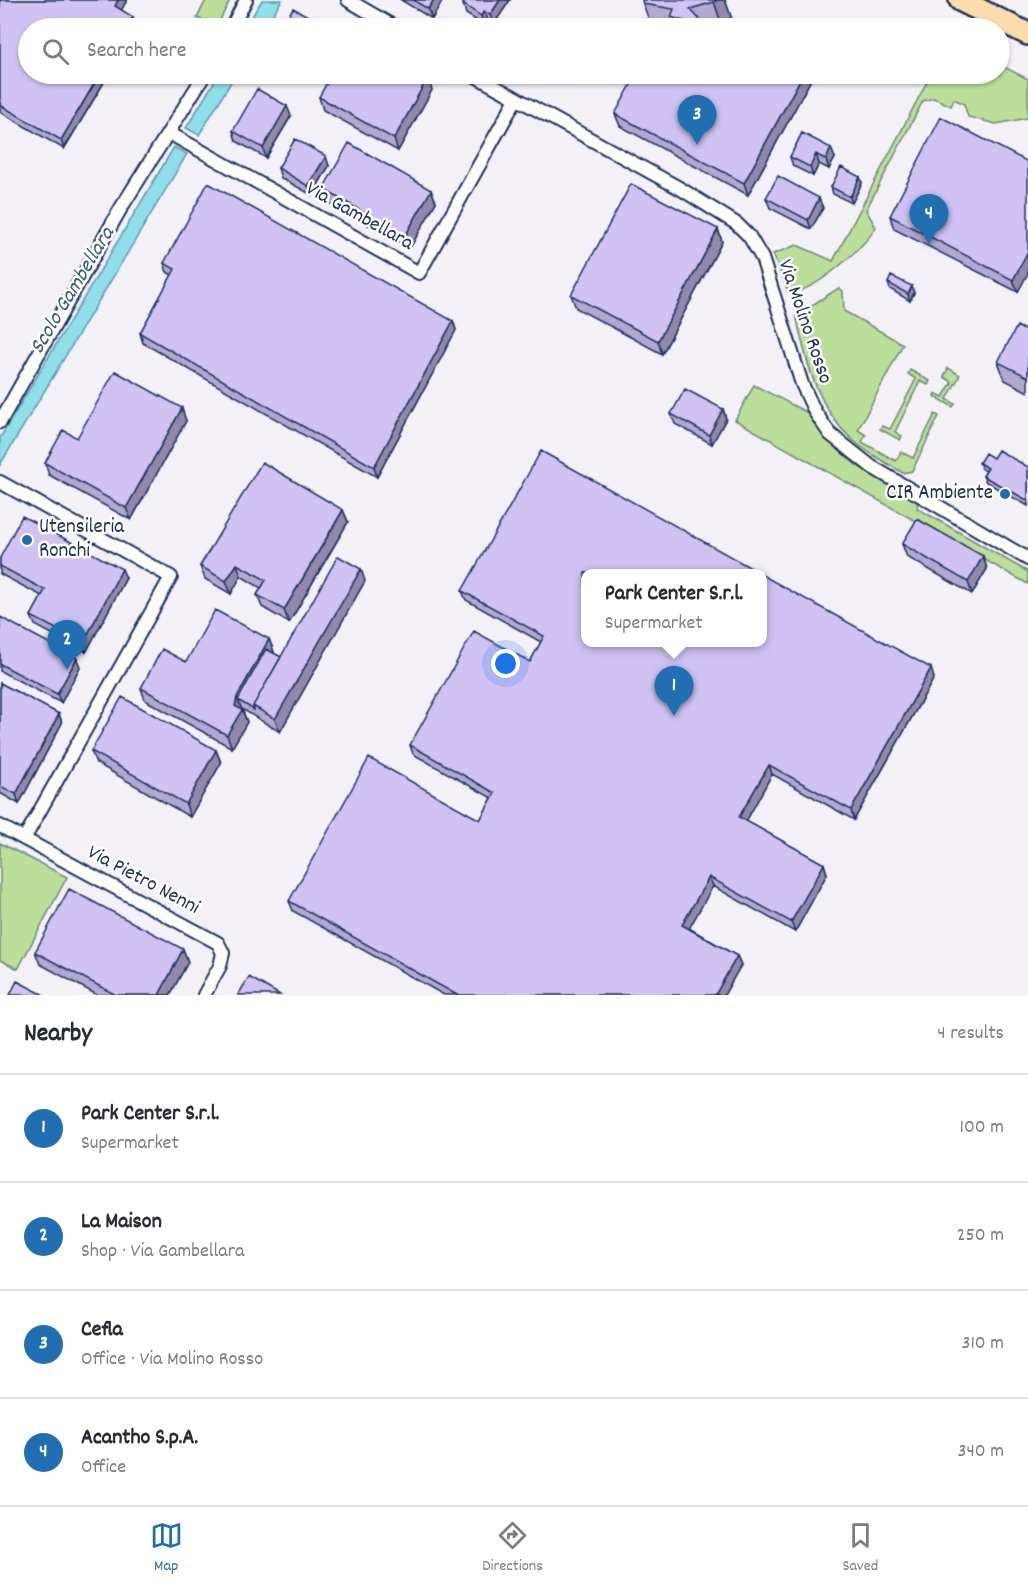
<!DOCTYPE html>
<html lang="en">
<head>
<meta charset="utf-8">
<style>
  body { margin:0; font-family:Dekko,sans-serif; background:#f7f7f7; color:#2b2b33 }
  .you { position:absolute; left:506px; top:664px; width:21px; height:21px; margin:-15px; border:4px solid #fff; border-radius:50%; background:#1a73e8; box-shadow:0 0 0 9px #1a73e833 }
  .badge { display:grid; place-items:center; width:39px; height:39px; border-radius:50%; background:#1f6fb2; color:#fff; font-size:20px; font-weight:700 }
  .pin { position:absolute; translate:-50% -50px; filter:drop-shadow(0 2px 3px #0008) }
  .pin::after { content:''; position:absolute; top:32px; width:21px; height:18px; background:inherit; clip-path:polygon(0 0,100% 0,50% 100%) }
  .popup { position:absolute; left:581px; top:569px; width:186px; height:78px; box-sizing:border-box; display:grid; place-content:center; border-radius:12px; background:#fff; filter:drop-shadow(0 2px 4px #0005); font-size:20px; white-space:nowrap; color:#7c7c81 }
  .popup b { font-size:22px; color:#2b2b33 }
  .popup::after { content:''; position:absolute; left:50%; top:100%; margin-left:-12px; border:12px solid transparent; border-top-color:#fff }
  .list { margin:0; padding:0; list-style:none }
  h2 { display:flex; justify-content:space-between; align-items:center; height:78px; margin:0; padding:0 24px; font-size:26px }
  h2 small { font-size:20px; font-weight:400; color:#7c7c81 }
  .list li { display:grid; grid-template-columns:39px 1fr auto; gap:18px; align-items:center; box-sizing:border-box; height:108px; padding:0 24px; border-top:2px solid #e1e1e2 }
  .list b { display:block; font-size:22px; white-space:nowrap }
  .list p { margin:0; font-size:20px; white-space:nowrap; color:#7c7c81 }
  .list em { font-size:20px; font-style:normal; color:#7c7c81 }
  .icon { flex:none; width:33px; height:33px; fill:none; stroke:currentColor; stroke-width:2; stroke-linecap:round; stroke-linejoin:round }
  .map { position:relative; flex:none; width:1028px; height:995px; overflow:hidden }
  .search { position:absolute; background:#fff; box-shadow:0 2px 4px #0004; left:18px; right:18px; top:18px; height:66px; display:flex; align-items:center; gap:15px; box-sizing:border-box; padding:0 21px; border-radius:33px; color:#7c7c81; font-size:22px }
  .sheet { height:510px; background:#fff }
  nav { display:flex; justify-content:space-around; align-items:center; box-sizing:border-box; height:84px; border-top:2px solid #e1e1e2; background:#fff; font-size:16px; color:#7c7c81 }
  nav a { display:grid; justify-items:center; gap:3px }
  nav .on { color:#1f6fb2 }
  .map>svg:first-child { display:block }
  .green { fill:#bbde98; stroke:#6b867b; stroke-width:1.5 }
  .water { fill:#8edfe7; stroke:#6099b0; stroke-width:1.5 }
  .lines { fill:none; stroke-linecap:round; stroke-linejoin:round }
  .minor-casing { stroke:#1b2f5e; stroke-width:16 }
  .motorway-casing { stroke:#1b2f5e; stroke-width:26 }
  .minor { stroke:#fdfcf7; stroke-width:12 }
  .motorway { stroke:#faddab; stroke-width:21 }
  .wall { fill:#b3a8d2; stroke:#1b2f5e; stroke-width:1.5 }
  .shaded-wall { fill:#9288ab; stroke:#1b2f5e; stroke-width:1.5 }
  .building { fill:#d0c3f4; stroke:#1b2f5e; stroke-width:1.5 }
  .poi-dot { fill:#1f6fb2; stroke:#fdfcf7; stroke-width:2 }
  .labels { text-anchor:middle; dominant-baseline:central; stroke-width:5; stroke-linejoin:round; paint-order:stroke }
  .street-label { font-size:21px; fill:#1b2f5e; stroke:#fdfcf7 }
  .poi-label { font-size:21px; fill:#1b2f5e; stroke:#fdfcf7; text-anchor:end }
  .water-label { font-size:22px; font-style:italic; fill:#385b80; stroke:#fdfcf7 }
</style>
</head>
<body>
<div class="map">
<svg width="1028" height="995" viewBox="0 0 1028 995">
  <rect width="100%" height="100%" fill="#f4f1f6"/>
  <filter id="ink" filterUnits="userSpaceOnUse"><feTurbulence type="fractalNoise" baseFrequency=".0167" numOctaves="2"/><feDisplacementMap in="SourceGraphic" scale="12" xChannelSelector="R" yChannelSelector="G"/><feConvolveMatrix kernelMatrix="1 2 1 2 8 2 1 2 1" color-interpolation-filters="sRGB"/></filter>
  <g filter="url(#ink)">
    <path class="green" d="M 206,0 L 230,0 L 217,26 L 197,18 Z
      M 1000,65 L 1028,79 L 1028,118 L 996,124 L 968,117 L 964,104 L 954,99 L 951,106 L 934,98 L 923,101 L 866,210 L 876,227 C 866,246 809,298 788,291 L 773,254 L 797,245 L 833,261 L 931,74 L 1000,74 Z
      M 839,288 L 843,291 L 844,311 L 903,344 L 858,430 L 866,435 L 862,442 L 896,461 L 901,452 L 913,458 L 935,414 L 939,416 L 912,471 L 903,473 C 889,464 873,456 860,446 C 819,415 806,363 796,315 Z
      M 948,368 L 960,375 L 947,399 L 955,404 L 953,407 L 934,396 L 935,393 L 943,397 L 952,382 L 944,377 Z
      M 910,370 L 930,381 L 928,385 L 920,381 L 895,432 L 902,436 L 900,440 L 880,429 L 882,426 L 890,429 L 916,379 L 908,374 Z
      M 754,385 L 808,413 L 824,437 L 856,465 L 918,502 L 917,508 L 1028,572 L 1028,584 L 735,420 Z
      M 0,843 L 67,877 L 18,969 L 0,960 Z"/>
    <path class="water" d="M 262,0 L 282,0 L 264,28 L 245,28 Z
      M 219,74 L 236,74 L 199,135 L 186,128 Z
      M 174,147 L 187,154 L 0,465 L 0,438 Z"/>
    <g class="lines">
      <g class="minor-casing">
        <path id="minor" d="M 348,0 L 396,28
          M 231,28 L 246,0
          M 472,74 L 681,189 L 737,224 L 749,236 L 762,258 L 802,384 L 815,412 L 830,434 L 872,467 L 1028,559
          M 169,133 L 419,273 L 516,99
          M 0,422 L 121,208 L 205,74
          M 0,482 L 171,577 L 24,839
          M 0,826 L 218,943 L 223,953 L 220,966 L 204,995"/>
      </g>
      <g class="motorway-casing">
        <path id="motorway" d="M 960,0 L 1028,34"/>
      </g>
      <use href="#minor" class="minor"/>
      <use href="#motorway" class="motorway"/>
    </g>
    <path class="wall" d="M 0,0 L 127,0 L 121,10 L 136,26 L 135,28 L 28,28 L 28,74 L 109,74 L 64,149 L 0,112 Z
      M 401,0 L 443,0 L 432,19 Z
      M 466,0 L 510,0 L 494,24 L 488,20 L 484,25 L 466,14 L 463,4 Z
      M 725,0 L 734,25 L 734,28 L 652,28 L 643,4 Z
      M 814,74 L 748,195 L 620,126 L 615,114 Z
      M 432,90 L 398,151 L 323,110 L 319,97 Z
      M 291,116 L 266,158 L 236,141 L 233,131 Z
      M 802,133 L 835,158 L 829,169 L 819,164 L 813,176 L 793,166 L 790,157 Z
      M 1028,162 L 1018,292 L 894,229 L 890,216 Z
      M 329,166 L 312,195 L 281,178 L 278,168 Z
      M 860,177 L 862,183 L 852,203 L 833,194 L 831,187 Z
      M 323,189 L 431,190 L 436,202 L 410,248 L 327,202 Z
      M 766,198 L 823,208 L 811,229 L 770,208 Z
      M 718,229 L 722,242 L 662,354 L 576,308 L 571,295 Z
      M 164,263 L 453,321 L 456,330 L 377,477 L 143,343 L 140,333 L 172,275 L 167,272 Z
      M 888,283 L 914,293 L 910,301 L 890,289 Z
      M 1028,332 L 1028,392 L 1005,380 L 998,362 Z
      M 723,409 L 726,419 L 712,444 L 675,424 L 671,414 Z
      M 186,421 L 131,520 L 49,475 L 45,463 L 77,438 Z
      M 993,458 L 1028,467 L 1028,506 L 986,482 L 983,476 L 986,471 L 982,469 L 979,463 Z
      M 343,510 L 348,522 L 289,623 L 262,607 L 257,595 L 261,588 L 241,576 L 231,594 L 205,579 L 200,566 Z
      M 902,544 L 983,556 L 987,569 L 972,594 L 907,557 Z
      M 0,558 L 126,578 L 86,652 L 35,625 L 31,616 L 42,596 L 0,574 Z
      M 365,581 L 280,732 L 242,709 L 247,722 L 232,748 L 145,700 L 141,688 L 186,662 L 269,639 L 274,652 L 273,653 L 281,657 Z
      M 462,591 L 934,678 L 854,820 L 772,774 L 746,821 L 824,864 L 827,874 L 795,932 L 713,886 L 689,928 L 737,956 L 741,965 L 724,995 L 444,995 L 293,911 L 289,901 L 480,820 L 492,798 L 413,754 L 410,745 L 530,662 L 541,642 L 466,600 Z
      M 0,617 L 80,667 L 61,703 L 0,671 Z
      M 0,683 L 59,714 L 62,723 L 19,804 L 0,793 Z
      M 216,750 L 221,763 L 190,817 L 96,763 L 91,751 Z
      M 183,949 L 188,962 L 170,995 L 97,995 L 40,964 L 35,952 Z"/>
    <path class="shaded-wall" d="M 118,0 L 127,0 L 118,16 L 115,6 Z
      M 434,0 L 443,0 L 432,19 L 428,9 Z
      M 500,0 L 510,0 L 494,24 L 490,15 Z
      M 717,0 L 725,0 L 734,25 L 734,28 L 723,28 L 714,2 Z
      M 484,11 L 488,20 L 484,25 L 481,16 Z
      M 308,16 L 312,26 L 310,28 L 305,22 Z
      M 133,17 L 136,26 L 135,28 L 126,28 Z
      M 100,74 L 109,74 L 64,149 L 61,140 Z
      M 803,74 L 814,74 L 748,195 L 744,183 Z
      M 428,77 L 432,90 L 398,151 L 394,139 Z
      M 287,106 L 291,116 L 266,158 L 263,148 Z
      M 831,148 L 835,158 L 829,169 L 826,160 Z
      M 816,154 L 819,164 L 813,176 L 810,167 Z
      M 326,156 L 329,166 L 312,195 L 308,186 Z
      M 860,177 L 862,183 L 852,203 L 850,197 Z
      M 431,190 L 436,202 L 410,248 L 405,236 Z
      M 819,198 L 823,208 L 811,229 L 808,220 Z
      M 718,229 L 722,242 L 662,354 L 658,341 Z
      M 1028,251 L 1028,273 L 1018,292 L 1013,280 Z
      M 912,286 L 914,293 L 910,301 L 908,294 Z
      M 453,321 L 456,330 L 377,477 L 374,467 Z
      M 182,408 L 186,421 L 131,520 L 126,508 Z
      M 723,409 L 726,419 L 712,444 L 709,435 Z
      M 343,510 L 348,522 L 289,623 L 284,610 Z
      M 983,556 L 987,569 L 972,594 L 968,582 Z
      M 237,564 L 241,576 L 231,594 L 226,581 Z
      M 122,569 L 126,578 L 86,652 L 83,643 Z
      M 361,569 L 365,581 L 280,732 L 275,719 Z
      M 269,639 L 274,652 L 245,704 L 238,700 L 247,722 L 232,748 L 227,735 L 235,706 L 237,697 Z
      M 77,658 L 80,667 L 61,703 L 57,694 Z
      M 931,668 L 934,678 L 854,820 L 851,810 Z
      M 59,714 L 62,723 L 19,804 L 16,794 Z
      M 216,750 L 221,763 L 190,817 L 186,804 Z
      M 769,765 L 772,774 L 743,827 L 739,817 Z
      M 824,864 L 827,874 L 795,932 L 791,922 Z
      M 709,877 L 713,886 L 686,934 L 682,925 Z
      M 183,949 L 188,962 L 170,995 L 159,995 Z
      M 737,956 L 741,965 L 724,995 L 715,995 Z"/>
    <path class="building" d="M 0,0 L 118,0 L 115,6 L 133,17 L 126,28 L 28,28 L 28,74 L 100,74 L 61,140 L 0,105 Z
      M 413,0 L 434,0 L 428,9 Z
      M 466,0 L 500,0 L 490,15 L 484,11 L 481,16 L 463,4 Z
      M 642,0 L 717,0 L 714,2 L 690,9 L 701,21 L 690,23 L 671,17 L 674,9 L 643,4 Z
      M 293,8 L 308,16 L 305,22 L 316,28 L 281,28 Z
      M 521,22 L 531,28 L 517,28 Z
      M 332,74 L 421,74 L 428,77 L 394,139 L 319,97 Z
      M 637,74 L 803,74 L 744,183 L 615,114 Z
      M 257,89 L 287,106 L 263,148 L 233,131 Z
      M 941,117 L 1028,162 L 1028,251 L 1013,280 L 890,216 Z
      M 802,133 L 831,148 L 826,160 L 816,154 L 810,167 L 790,157 Z
      M 295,139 L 326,156 L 308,186 L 278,168 Z
      M 349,143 L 431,190 L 405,236 L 323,189 Z
      M 841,167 L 860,177 L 850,197 L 831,187 Z
      M 778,176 L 819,198 L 808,220 L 766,198 Z
      M 208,183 L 453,321 L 374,467 L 140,333 L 175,269 L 164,263 Z
      M 631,184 L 718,229 L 658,341 L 571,295 Z
      M 891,276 L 912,286 L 908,294 L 888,283 Z
      M 1017,326 L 1028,332 L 1028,377 L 998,362 Z
      M 115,371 L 182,408 L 126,508 L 45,463 L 63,430 L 77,438 Z
      M 685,389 L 723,409 L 709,435 L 671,414 Z
      M 998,450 L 1028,467 L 1028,498 L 1027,500 L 983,476 L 988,468 L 979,463 L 985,453 L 993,458 Z
      M 541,451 L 760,573 L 585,573 L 585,642 L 762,642 L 762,575 L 931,668 L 851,810 L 769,765 L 739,817 L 824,864 L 791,922 L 709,877 L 682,925 L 737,956 L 715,995 L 457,995 L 289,901 L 369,758 L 480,820 L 495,793 L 410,745 L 474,631 L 530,662 L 544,636 L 462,591 Z
      M 262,462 L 343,510 L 284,610 L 257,595 L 266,580 L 237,564 L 226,581 L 200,566 Z
      M 22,516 L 122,569 L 83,643 L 31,616 L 45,590 L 0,566 L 0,558 Z
      M 917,519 L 983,556 L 968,582 L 902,544 Z
      M 338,556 L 361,569 L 275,719 L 253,706 Z
      M 215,610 L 269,639 L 237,697 L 235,706 L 242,710 L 227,735 L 141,688 L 162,649 L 186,662 Z
      M 0,617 L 77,658 L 57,694 L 0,664 Z
      M 266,649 L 281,657 L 253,706 L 254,710 L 238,700 Z
      M 0,683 L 59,714 L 16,794 L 0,786 Z
      M 122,697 L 216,750 L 186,804 L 91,751 Z
      M 69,889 L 183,949 L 159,995 L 116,995 L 35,952 Z
      M 249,977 L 280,995 L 238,995 Z
      M 17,981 L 44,995 L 10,995 Z"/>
  </g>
  <g class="poi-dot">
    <circle cx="1005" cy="494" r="6"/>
    <circle cx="27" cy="540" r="6"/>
  </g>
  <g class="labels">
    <g class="street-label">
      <text transform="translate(359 217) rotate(29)">Via Gambellara</text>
      <text transform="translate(804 322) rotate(71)">Via Molino Rosso</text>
      <text transform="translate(143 881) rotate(28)">Via Pietro Nenni</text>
    </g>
    <g class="poi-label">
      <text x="993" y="494">CIR Ambiente</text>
      <text x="39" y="528" text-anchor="start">Utensileria<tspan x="39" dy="24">Ronchi</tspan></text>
    </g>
    <g class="water-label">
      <text transform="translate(73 291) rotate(-59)">Scolo Gambellara</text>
    </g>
  </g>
</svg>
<div class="you"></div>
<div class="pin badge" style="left:674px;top:716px">1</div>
<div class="popup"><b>Park Center S.r.l.</b>Supermarket</div>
<div class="pin badge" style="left:67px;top:670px">2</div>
<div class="pin badge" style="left:697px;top:145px">3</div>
<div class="pin badge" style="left:929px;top:244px">4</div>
<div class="search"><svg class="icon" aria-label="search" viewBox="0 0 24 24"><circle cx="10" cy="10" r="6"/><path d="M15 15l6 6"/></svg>Search here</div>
</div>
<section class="sheet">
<h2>Nearby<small>4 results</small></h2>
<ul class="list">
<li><span class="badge">1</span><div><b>Park Center S.r.l.</b><p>Supermarket</p></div><em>100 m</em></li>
<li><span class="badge">2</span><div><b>La Maison</b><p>Shop · Via Gambellara</p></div><em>250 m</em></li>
<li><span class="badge">3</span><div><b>Cefla</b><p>Office · Via Molino Rosso</p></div><em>310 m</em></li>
<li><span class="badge">4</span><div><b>Acantho S.p.A.</b><p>Office</p></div><em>340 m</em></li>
</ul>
</section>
<nav>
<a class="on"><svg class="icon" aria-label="map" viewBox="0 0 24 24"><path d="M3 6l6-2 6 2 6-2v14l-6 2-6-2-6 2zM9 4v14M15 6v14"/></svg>Map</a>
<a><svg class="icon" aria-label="directions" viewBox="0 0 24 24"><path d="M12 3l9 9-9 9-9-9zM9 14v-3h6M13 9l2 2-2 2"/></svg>Directions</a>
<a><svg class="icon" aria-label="saved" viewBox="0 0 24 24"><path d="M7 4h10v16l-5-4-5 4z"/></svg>Saved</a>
</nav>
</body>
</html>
